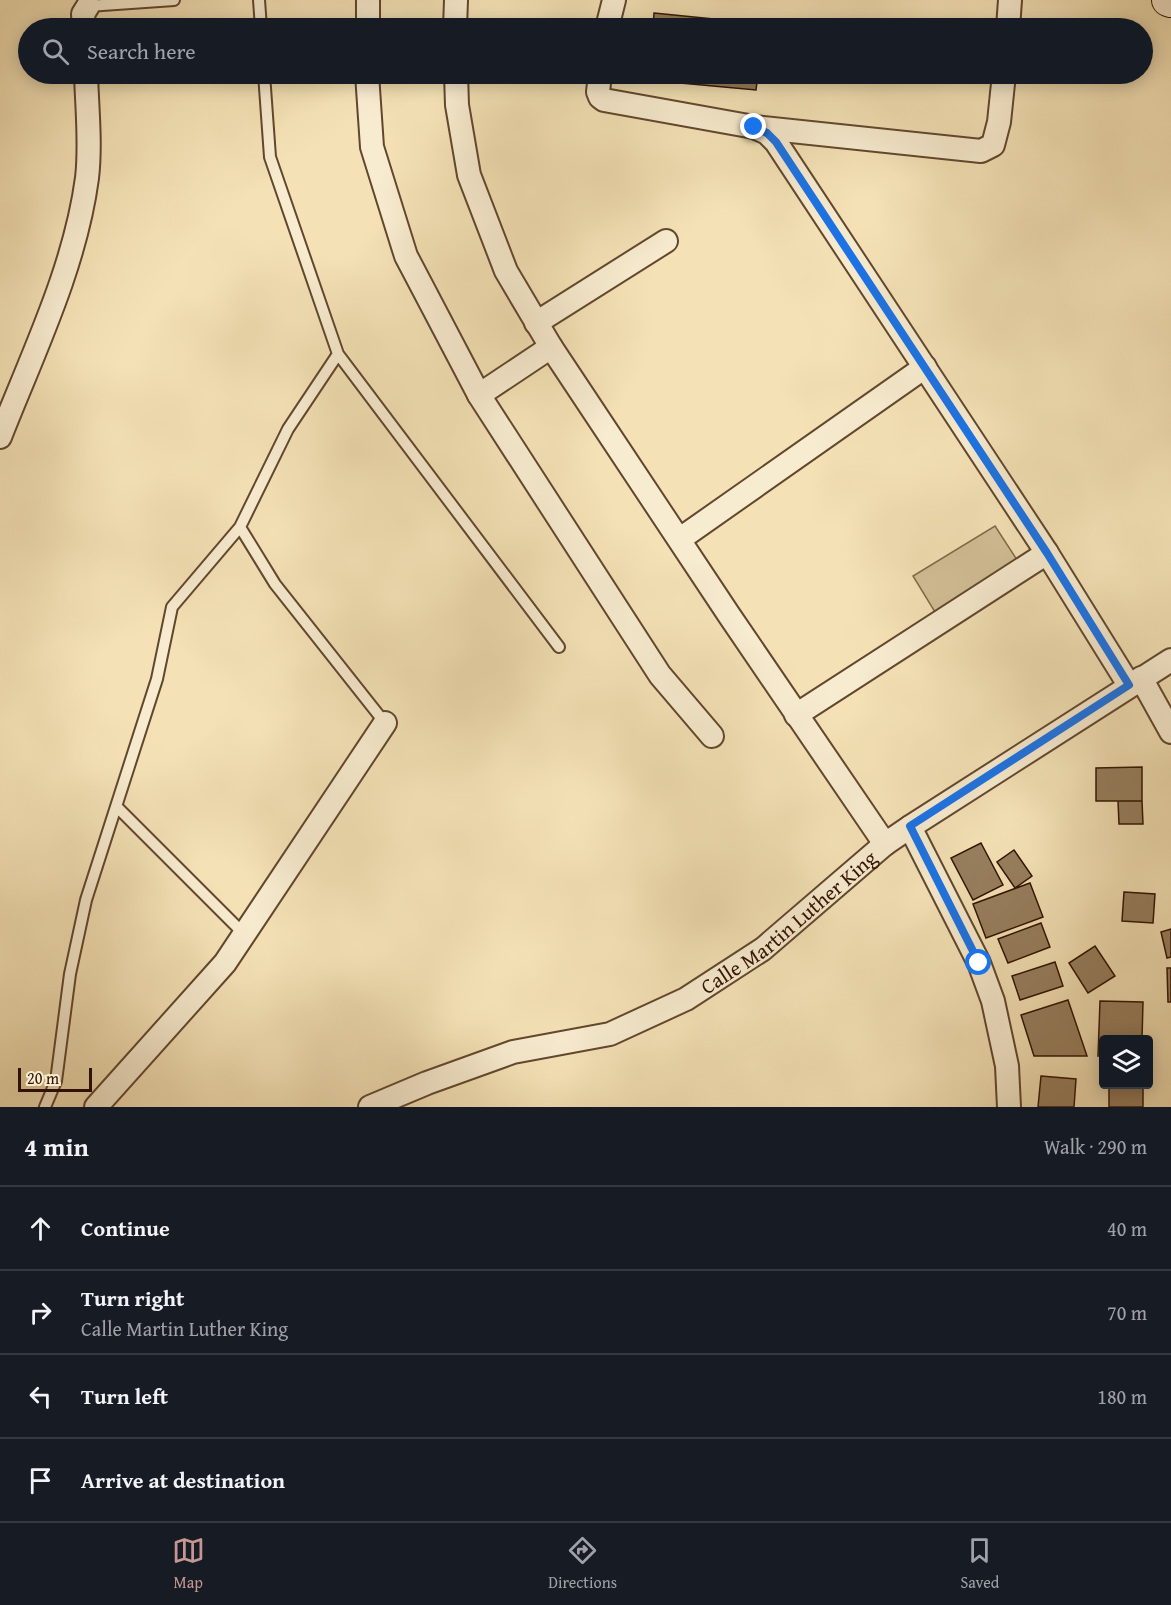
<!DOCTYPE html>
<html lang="en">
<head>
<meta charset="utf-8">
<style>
  body { margin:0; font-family:"Gentium Book Plus",serif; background:#20242c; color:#f1f3f6 }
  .controls { position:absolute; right:18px; bottom:18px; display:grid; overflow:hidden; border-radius:6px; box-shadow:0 3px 15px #0003 }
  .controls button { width:54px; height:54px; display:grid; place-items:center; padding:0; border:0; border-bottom:2px solid #363941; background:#171b24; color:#f1f3f6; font:30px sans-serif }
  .scale { position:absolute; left:18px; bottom:15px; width:74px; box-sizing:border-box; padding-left:6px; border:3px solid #321300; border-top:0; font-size:16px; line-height:21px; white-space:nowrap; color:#321300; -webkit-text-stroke:4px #f8ecd0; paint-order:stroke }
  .stop { position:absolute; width:18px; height:18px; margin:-14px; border:4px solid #1a73e8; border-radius:50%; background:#fff }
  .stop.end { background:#1a73e8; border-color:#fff; box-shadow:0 2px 6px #0008 }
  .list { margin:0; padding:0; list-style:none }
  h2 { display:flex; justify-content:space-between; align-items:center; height:78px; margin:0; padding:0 24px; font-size:26px }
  h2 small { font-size:20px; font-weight:400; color:#9ea1a6 }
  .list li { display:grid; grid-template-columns:39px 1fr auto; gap:18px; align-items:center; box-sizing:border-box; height:84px; padding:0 24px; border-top:2px solid #363941 }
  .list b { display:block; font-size:22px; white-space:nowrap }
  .list p { margin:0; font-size:20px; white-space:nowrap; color:#9ea1a6 }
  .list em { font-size:20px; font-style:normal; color:#9ea1a6 }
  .icon { flex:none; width:33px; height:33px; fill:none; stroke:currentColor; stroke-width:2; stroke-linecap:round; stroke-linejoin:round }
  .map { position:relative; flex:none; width:1171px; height:1107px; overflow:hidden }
  .search { position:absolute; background:#171b24; box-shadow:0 3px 15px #0003; left:18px; right:18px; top:18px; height:66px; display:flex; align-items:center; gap:15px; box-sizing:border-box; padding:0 21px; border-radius:33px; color:#9ea1a6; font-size:22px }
  .sheet { height:414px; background:#171b24 }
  nav { display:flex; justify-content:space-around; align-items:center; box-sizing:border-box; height:84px; border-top:2px solid #363941; background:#171b24; font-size:16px; color:#9ea1a6 }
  nav a { display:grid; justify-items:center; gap:3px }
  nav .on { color:#c59692 }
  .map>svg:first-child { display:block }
  .green { fill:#d3bf97; stroke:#82694c; stroke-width:1.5 }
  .building { fill:#977f5f; stroke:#321300; stroke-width:1.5 }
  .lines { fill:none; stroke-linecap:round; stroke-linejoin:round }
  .lane-casing { stroke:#62472e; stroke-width:14 }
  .street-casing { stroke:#62472e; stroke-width:26 }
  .secondary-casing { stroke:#321300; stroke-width:34 }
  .lane { stroke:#f8ecd0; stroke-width:10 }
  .street { stroke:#f8ecd0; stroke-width:22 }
  .secondary { stroke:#f8ecd0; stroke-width:32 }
  .route { stroke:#1a73e8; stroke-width:8 }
  .labels { text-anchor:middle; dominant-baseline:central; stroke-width:4.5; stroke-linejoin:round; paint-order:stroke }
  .street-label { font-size:21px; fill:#321300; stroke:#f8ecd0 }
</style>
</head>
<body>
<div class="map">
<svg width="1171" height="1107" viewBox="0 0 1171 1107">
  <rect width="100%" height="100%" fill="#f4e2b6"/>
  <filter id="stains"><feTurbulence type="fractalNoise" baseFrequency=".00333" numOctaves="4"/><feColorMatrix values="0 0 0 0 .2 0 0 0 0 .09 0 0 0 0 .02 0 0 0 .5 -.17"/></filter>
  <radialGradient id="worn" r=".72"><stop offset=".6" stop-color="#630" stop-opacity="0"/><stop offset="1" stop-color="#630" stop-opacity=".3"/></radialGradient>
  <path class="green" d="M 995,526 L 1021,566 L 938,617 L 913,576 Z"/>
  <path class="building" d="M 654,13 L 763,24 L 762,28 L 653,28 Z
    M 648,74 L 758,74 L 756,90 L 648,80 Z
    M 1142,767 L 1142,801 L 1096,801 L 1096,768 Z
    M 1118,801 L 1142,801 L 1143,824 L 1119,824 Z
    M 981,843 L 1003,885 L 973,900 L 951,858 Z
    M 1014,850 L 1032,876 L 1015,888 L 997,862 Z
    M 1030,883 L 1043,917 L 986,938 L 973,904 Z
    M 1124,892 L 1155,894 L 1153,923 L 1122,921 Z
    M 1041,923 L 1050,947 L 1008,963 L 998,939 Z
    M 1171,929 L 1171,957 L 1167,958 L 1161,932 Z
    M 1095,946 L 1115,976 L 1088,993 L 1069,963 Z
    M 1055,962 L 1063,986 L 1020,1000 L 1012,976 Z
    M 1167,968 L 1171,968 L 1171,1002 L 1168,1002 Z
    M 1068,1000 L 1087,1056 L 1034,1056 L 1021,1015 Z
    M 1100,1001 L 1143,1002 L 1142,1040 L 1104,1040 L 1104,1056 L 1098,1056 Z
    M 1041,1076 L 1076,1079 L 1074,1107 L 1038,1107 Z
    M 1109,1084 L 1143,1084 L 1143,1107 L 1109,1107 Z"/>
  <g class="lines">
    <g class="lane-casing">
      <path id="lane" d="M 259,0 L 261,28
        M 88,6 L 174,0
        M 264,74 L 270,157 L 338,354 L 559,647
        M 240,527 L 275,584 L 385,723
        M 117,807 L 244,934
        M 45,1107 L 56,1081 L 70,974 L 86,900 L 157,679 L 172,607 L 240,527 L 288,429 L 338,354"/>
    </g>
    <g class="street-casing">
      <g id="street">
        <path d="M 84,28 L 83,14 L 88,6"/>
        <path d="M 368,28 L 368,0"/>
        <path d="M 455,28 L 456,0"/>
        <path d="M 607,28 L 614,0"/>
        <path d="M 1008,28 L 1010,0"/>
        <path d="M 367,74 L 372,147 L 406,256 L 479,395 L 660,675 L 712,736"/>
        <path d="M 456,74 L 457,105 L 469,175 L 506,271 L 551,347 L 729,615 L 885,844"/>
        <path d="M 600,74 L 598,92 L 600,97 L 604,100 L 754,127 L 981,151 L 993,145 L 999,122 L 1004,74"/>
        <path d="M 754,127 L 767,133 L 776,142 L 1047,553 L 1129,685"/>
        <path d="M 536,323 L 666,241"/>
        <path d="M 479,395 L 551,347"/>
        <path d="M 0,437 C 33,353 75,268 87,178 C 91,144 87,108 86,74"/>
        <path d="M 680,539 L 925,367"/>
        <path d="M 1141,678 L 1171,732"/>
        <path d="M 796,715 L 1047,553"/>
        <path d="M 910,827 L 979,963 L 993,1001 L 1007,1066 L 1009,1107"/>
        <path d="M 96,1107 L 225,963 L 385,723"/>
        <path id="s1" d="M 370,1107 L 427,1083 L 513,1052 L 610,1034 L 686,999 L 763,949 L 885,844 L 910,827 L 1171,660"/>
      </g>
    </g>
    <g class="secondary-casing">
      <path id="secondary" d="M 1168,0 L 1171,1"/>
    </g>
    <use href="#lane" class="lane"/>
    <use href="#street" class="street"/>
    <use href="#secondary" class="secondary"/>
  </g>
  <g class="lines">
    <path class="route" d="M 754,127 L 767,133 L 776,142 L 1047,553 L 1129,685 L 910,826 L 979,963"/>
  </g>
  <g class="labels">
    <g class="street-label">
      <text stroke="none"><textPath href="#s1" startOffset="464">Calle Martin Luther King</textPath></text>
    </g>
  </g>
  <rect width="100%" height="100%" filter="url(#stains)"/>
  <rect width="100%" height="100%" fill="url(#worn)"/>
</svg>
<div class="controls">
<button><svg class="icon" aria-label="layers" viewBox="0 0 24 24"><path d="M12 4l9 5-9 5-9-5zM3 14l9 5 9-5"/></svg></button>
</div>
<div class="scale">20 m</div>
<div class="stop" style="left:979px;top:963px"></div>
<div class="stop end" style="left:754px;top:127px"></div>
<div class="search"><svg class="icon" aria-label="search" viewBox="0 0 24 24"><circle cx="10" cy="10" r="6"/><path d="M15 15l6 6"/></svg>Search here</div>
</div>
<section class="sheet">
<h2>4 min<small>Walk · 290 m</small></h2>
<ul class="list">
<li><svg class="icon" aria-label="ahead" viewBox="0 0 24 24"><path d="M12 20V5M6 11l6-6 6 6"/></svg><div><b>Continue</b></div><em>40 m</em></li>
<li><svg class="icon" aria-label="right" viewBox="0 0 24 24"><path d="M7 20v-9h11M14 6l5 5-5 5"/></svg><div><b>Turn right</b><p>Calle Martin Luther King</p></div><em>70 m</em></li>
<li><svg class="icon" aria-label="left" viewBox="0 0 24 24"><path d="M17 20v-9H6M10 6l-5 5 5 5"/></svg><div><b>Turn left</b></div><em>180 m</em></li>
<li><svg class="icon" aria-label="arrive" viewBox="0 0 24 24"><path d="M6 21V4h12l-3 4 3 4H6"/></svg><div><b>Arrive at destination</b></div></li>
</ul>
</section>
<nav>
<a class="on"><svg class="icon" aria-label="map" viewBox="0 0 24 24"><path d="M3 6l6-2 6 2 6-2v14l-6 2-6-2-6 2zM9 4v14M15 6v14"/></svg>Map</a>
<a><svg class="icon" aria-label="directions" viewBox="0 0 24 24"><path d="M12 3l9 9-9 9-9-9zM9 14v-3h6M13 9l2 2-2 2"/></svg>Directions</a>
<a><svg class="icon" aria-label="saved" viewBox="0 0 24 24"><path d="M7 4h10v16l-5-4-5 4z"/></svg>Saved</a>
</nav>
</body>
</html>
